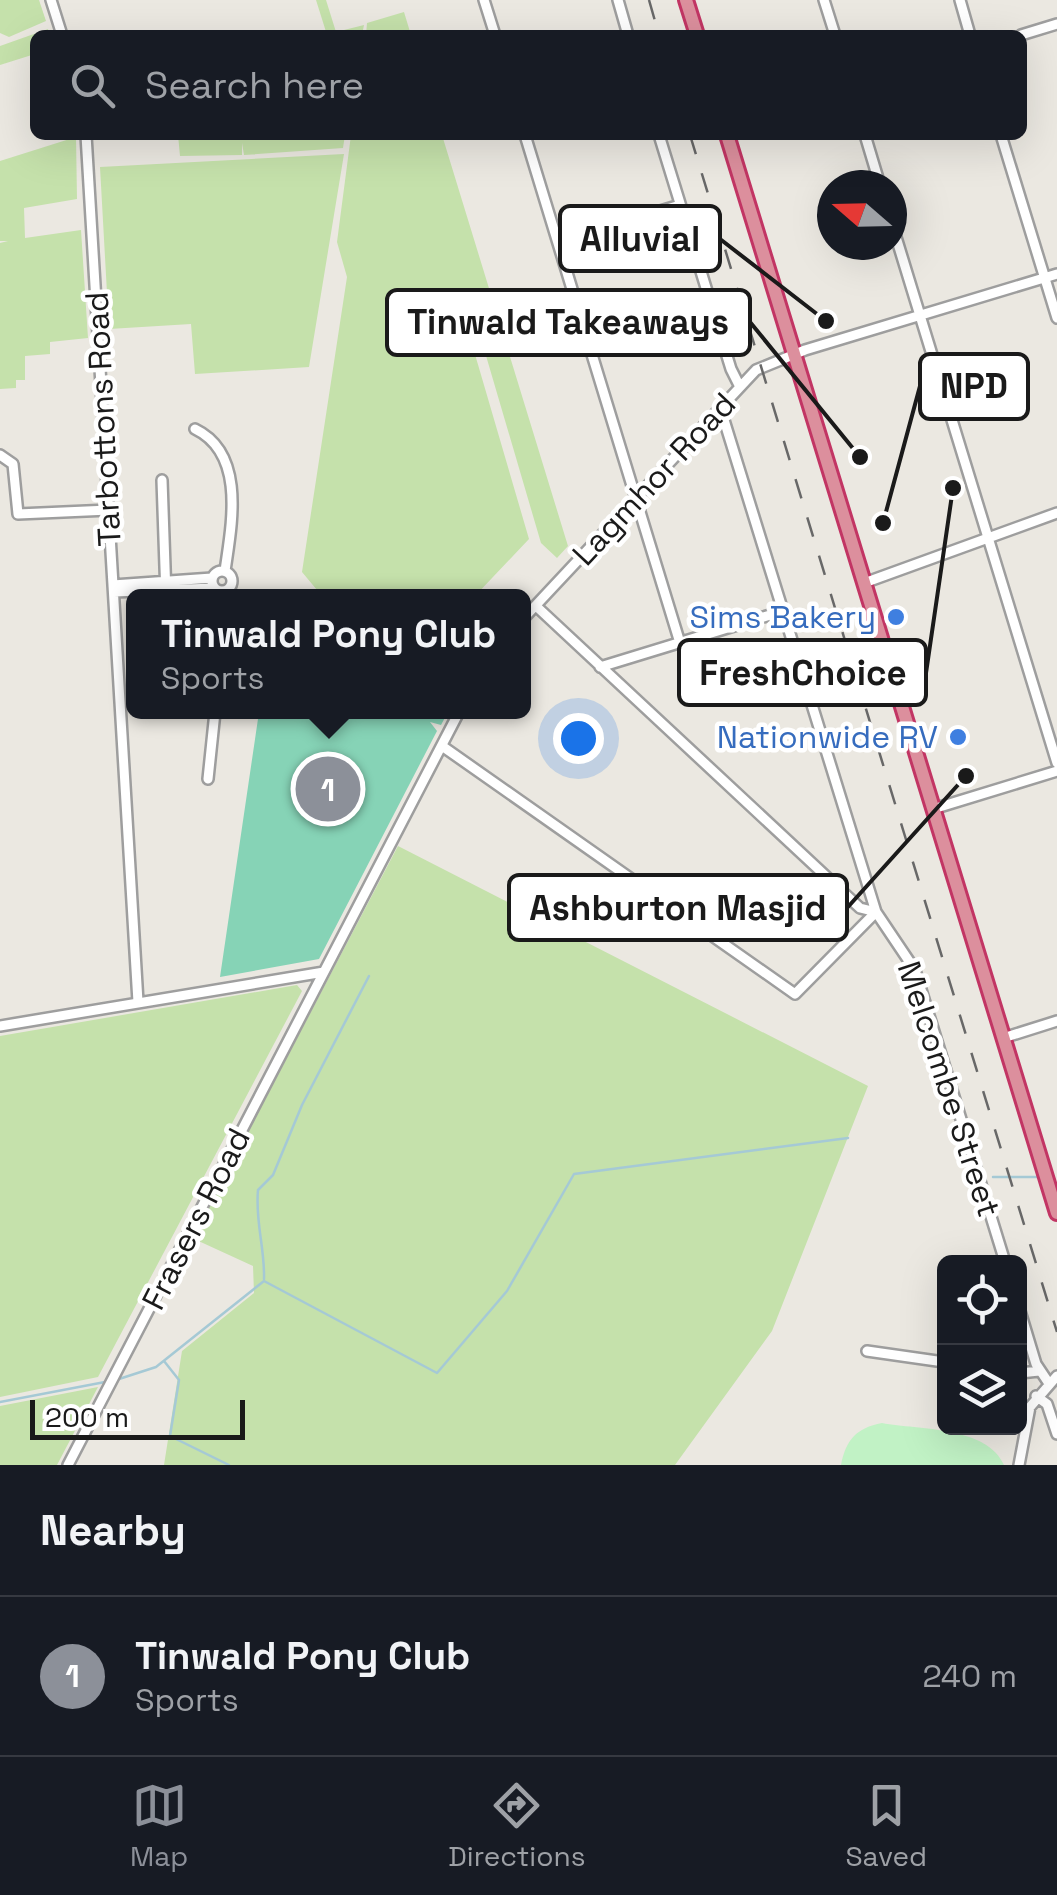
<!DOCTYPE html>
<html lang="en">
<head>
<meta charset="utf-8">
<style>
  body { margin:0; font-family:"Space Grotesk",sans-serif; background:#20242c; color:#f1f3f6 }
  .controls { position:absolute; right:30px; bottom:30px; display:grid; overflow:hidden; border-radius:15px; box-shadow:0 10px 40px #0002 }
  .controls button { width:90px; height:90px; display:grid; place-items:center; padding:0; border:0; border-bottom:2px solid #363941; background:#171b24; color:#f1f3f6; font:50px sans-serif }
  .compass { position:absolute; left:817px; top:170px; width:90px; height:90px; border-radius:50%; background:#171b24; box-shadow:0 10px 40px #0002; rotate:290deg }
  .scale { position:absolute; left:30px; bottom:25px; width:215px; box-sizing:border-box; padding-left:10px; border:5px solid #1a1a1a; border-top:0; font-size:28px; line-height:35px; white-space:nowrap; color:#1a1a1a; -webkit-text-stroke:8px #fff; paint-order:stroke }
  .you { position:absolute; left:578px; top:738px; width:35px; height:35px; margin:-25px; border:8px solid #fff; border-radius:50%; background:#1a73e8; box-shadow:0 0 0 15px #1a73e833 }
  .badge { display:grid; place-items:center; width:65px; height:65px; border-radius:50%; background:#8c9099; color:#fff; font-size:32px; font-weight:700 }
  .pin { position:absolute; translate:-50% -50%; border:5px solid #fff; box-shadow:0 2px 10px #0006 }
  .popup { position:absolute; left:126px; top:589px; width:405px; height:130px; box-sizing:border-box; display:grid; place-content:center; border-radius:15px; background:#171b24; filter:drop-shadow(0 2px 8px #0005); font-size:32px; white-space:nowrap; color:#9ea1a6 }
  .popup b { font-size:38px; color:#f1f3f6 }
  .popup::after { content:''; position:absolute; left:50%; top:100%; margin-left:-20px; border:20px solid transparent; border-top-color:#171b24 }
  .list { margin:0; padding:0; list-style:none }
  h2 { display:flex; justify-content:space-between; align-items:center; height:130px; margin:0; padding:0 40px; font-size:42px }
  h2 small { font-size:32px; font-weight:400; color:#9ea1a6 }
  .list li { display:grid; grid-template-columns:65px 1fr auto; gap:30px; align-items:center; box-sizing:border-box; height:160px; padding:0 40px; border-top:2px solid #363941 }
  .list b { display:block; font-size:38px; white-space:nowrap }
  .list p { margin:0; font-size:32px; white-space:nowrap; color:#9ea1a6 }
  .list em { font-size:32px; font-style:normal; color:#9ea1a6 }
  .icon { flex:none; width:55px; height:55px; fill:none; stroke:currentColor; stroke-width:2; stroke-linecap:round; stroke-linejoin:round }
  .map { position:relative; flex:none; width:1057px; height:1465px; overflow:hidden }
  .search { position:absolute; background:#171b24; box-shadow:0 10px 40px #0002; left:30px; right:30px; top:30px; height:110px; display:flex; align-items:center; gap:25px; box-sizing:border-box; padding:0 35px; border-radius:15px; color:#9ea1a6; font-size:38px }
  .sheet { height:290px; background:#171b24 }
  nav { display:flex; justify-content:space-around; align-items:center; box-sizing:border-box; height:140px; border-top:2px solid #363941; background:#171b24; font-size:28px; color:#9ea1a6 }
  nav a { display:grid; justify-items:center; gap:5px }
  nav .on { color:#8c9099 }
  .map>svg:first-child { display:block }
  .grass { fill:#c5e1ab }
  .park { fill:#c1f2c5 }
  .pitch { fill:#86d3b6 }
  .lines { fill:none; stroke-linecap:round; stroke-linejoin:round }
  .stream { stroke:#a5c9d5; stroke-width:2.5 }
  .minor-casing { stroke:#9e9e9e; stroke-width:14 }
  .highway-casing { stroke:#c23564; stroke-width:18 }
  .minor { stroke:#fff; stroke-width:9 }
  .highway { stroke:#dc8f9d; stroke-width:12 }
  .rail { stroke:#686868; stroke-width:2.5; stroke-dasharray:20 20; stroke-linecap:butt }
  .shop-dot { fill:#3f7fe0; stroke:#fff; stroke-width:4 }
  .labels { text-anchor:middle; dominant-baseline:central; stroke-width:9; stroke-linejoin:round; paint-order:stroke }
  .street-label { font-size:32px; fill:#1a1a1a; stroke:#fff }
  .shop-label { font-size:32px; fill:#366cbe; stroke:#fff; text-anchor:end }
  .leader { fill:none; stroke:#1a1a1a; stroke-width:4 }
  .callout-dot { fill:#1a1a1a; stroke:#fff; stroke-width:4 }
  .callout { fill:#fff; stroke:#1a1a1a; stroke-width:4 }
  .callout-label { font-size:35px; text-anchor:middle; font-weight:bold; fill:#1a1a1a }
</style>
</head>
<body>
<div class="map">
<svg width="1057" height="1465" viewBox="0 0 1057 1465">
  <rect width="100%" height="100%" fill="#ebe8e1"/>
  <path class="grass" d="M 0,0 L 39,0 L 46,21 L 9,37 L 0,33 Z
    M 316,0 L 326,0 L 336,32 L 364,25 L 362,35 L 327,35 Z
    M 404,12 L 411,35 L 366,35 L 367,23 Z
    M 48,29 L 49,35 L 35,35 L 35,54 L 0,65 L 0,46 Z
    M 178,135 L 345,135 L 343,148 L 244,155 L 242,143 L 242,155 L 180,156 Z
    M 351,135 L 442,135 L 568,546 L 557,558 L 541,543 L 477,325 L 467,327 L 529,539 L 475,596 L 322,596 L 302,572 L 347,277 L 337,242 Z
    M 76,137 L 77,199 L 24,208 L 25,238 L 81,230 L 88,338 L 50,342 L 50,354 L 25,356 L 25,380 L 16,380 L 16,388 L 0,389 L 0,243 L 8,241 L 0,241 L 0,161 Z
    M 344,154 L 309,367 L 195,374 L 191,324 L 109,329 L 100,167 Z
    M 398,846 L 868,1086 L 772,1331 L 675,1465 L 164,1465 L 182,1351 L 254,1293 L 253,1266 L 192,1238 Z
    M 297,985 L 302,991 L 98,1377 L 0,1397 L 0,1036 Z
    M 98,1387 L 57,1465 L 0,1465 L 0,1406 Z"/>
  <path class="park" d="M 882,1423 C 919,1430 987,1426 1004,1465 L 841,1465 C 846,1440 856,1428 882,1423 Z"/>
  <path class="pitch" d="M 259,712 L 448,712 L 441,725 L 430,722 L 437,731 L 319,959 L 220,977 Z"/>
  <g class="lines">
    <path class="stream" d="M 993,1177 L 1038,1177
      M 264,1279 C 265,1248 255,1222 258,1190 L 273,1175 L 302,1105 L 369,976
      M 164,1361 L 179,1380 L 170,1436 L 229,1465
      M 119,1379 L 156,1367 L 264,1281 L 437,1373 L 507,1291 L 574,1174 L 848,1138
      M 0,1402 L 105,1382"/>
    <g class="minor-casing">
      <path id="minor" d="M 51,0 L 62,35
        M 484,0 L 495,35
        M 618,0 L 628,35
        M 824,0 L 835,35
        M 960,0 L 970,35
        M 1021,35 L 1057,24
        M 86,135 L 138,1002
        M 525,135 L 680,643
        M 659,135 L 731,369 L 740,387
        M 865,135 L 880,185
        M 1001,135 L 1057,318
        M 892,224 L 1057,763
        M 558,242 L 680,205
        M 720,407 L 876,912 L 915,970 L 1005,1262
        M 195,429 C 247,454 231,527 225,571
        M 0,455 L 13,464 L 18,514 L 109,510
        M 162,480 L 166,596
        M212 581a10 10 0 1 1 20 0a10 10 0 1 1-20 0Z
        M 864,583 L 1057,513
        M 113,585 L 212,578
        M 114,592 L 214,588
        M 536,606 L 860,908 L 876,912
        M 523,619 L 756,370 L 805,350 L 1057,274
        M 600,667 L 783,611
        M 442,746 L 795,994 L 876,912
        M 208,779 L 215,712
        M 933,809 L 1057,771
        M 0,1026 L 324,972
        M 1003,1038 L 1057,1021
        M 1020,1311 L 1036,1364 L 1048,1382
        M 867,1351 L 944,1362
        M 1020,1373 L 1039,1371
        M 1036,1396 L 1047,1404 L 1057,1434
        M 68,1465 L 459,712
        M 1019,1465 L 1030,1407 L 1057,1376"/>
    </g>
    <g class="highway-casing">
      <path id="highway" d="M 686,0 L 697,35
        M 727,135 L 1057,1213"/>
    </g>
    <use href="#minor" class="minor"/>
    <use href="#highway" class="highway"/>
    <path class="rail" d="M 649,0 L 659,35
      M 690,135 L 1057,1332"/>
  </g>
  <g class="shop-dot">
    <circle cx="896" cy="617" r="10"/>
    <circle cx="958" cy="737" r="10"/>
  </g>
  <g class="labels">
    <g class="street-label">
      <text transform="translate(103 419) rotate(-93)">Tarbottons Road</text>
      <text transform="translate(654 479) rotate(-47)">Lagmhor Road</text>
      <text transform="translate(949 1089) rotate(72)">Melcombe Street</text>
      <text transform="translate(196 1219) rotate(-63)">Frasers Road</text>
    </g>
    <g class="shop-label">
      <text x="876" y="617">Sims Bakery</text>
      <text x="938" y="737">Nationwide RV</text>
    </g>
  </g>
  <path class="leader" d="M826 321L720 239M860 457L750 322M883 523L920 386M953 488L926 673M966 776L847 908"/>
  <g class="callout-dot">
    <circle cx="826" cy="321" r="10"/>
    <circle cx="860" cy="457" r="10"/>
    <circle cx="883" cy="523" r="10"/>
    <circle cx="953" cy="488" r="10"/>
    <circle cx="966" cy="776" r="10"/>
  </g>
  <g class="callout">
    <rect x="560" y="206" width="160" height="65" rx="10"/>
    <rect x="387" y="290" width="363" height="65" rx="10"/>
    <rect x="920" y="354" width="108" height="65" rx="10"/>
    <rect x="679" y="640" width="247" height="65" rx="10"/>
    <rect x="509" y="875" width="338" height="65" rx="10"/>
  </g>
  <g class="callout-label">
    <text x="640" y="251">Alluvial</text>
    <text x="568" y="334">Tinwald Takeaways</text>
    <text x="974" y="398">NPD</text>
    <text x="803" y="685">FreshChoice</text>
    <text x="678" y="920">Ashburton Masjid</text>
  </g>
</svg>
<div class="controls">
<button><svg class="icon" aria-label="locate" viewBox="0 0 24 24"><circle cx="12" cy="12" r="6"/><path d="M12 2v4M12 18v4M2 12h4M18 12h4"/></svg></button>
<button><svg class="icon" aria-label="layers" viewBox="0 0 24 24"><path d="M12 4l9 5-9 5-9-5zM3 14l9 5 9-5"/></svg></button>
</div>
<svg class="compass" viewBox="-18 -18 36 36"><path d="M0-13l5 13h-10z" fill="#e53935"/><path d="M0 13l5-13h-10z" fill="#9ea1a6"/></svg>
<div class="scale">200 m</div>
<div class="you"></div>
<div class="pin badge" style="left:328px;top:789px">1</div>
<div class="popup"><b>Tinwald Pony Club</b>Sports</div>
<div class="search"><svg class="icon" aria-label="search" viewBox="0 0 24 24"><circle cx="10" cy="10" r="6"/><path d="M15 15l6 6"/></svg>Search here</div>
</div>
<section class="sheet">
<h2>Nearby<small></small></h2>
<ul class="list">
<li><span class="badge">1</span><div><b>Tinwald Pony Club</b><p>Sports</p></div><em>240 m</em></li>
</ul>
</section>
<nav>
<a class="on"><svg class="icon" aria-label="map" viewBox="0 0 24 24"><path d="M3 6l6-2 6 2 6-2v14l-6 2-6-2-6 2zM9 4v14M15 6v14"/></svg>Map</a>
<a><svg class="icon" aria-label="directions" viewBox="0 0 24 24"><path d="M12 3l9 9-9 9-9-9zM9 14v-3h6M13 9l2 2-2 2"/></svg>Directions</a>
<a><svg class="icon" aria-label="saved" viewBox="0 0 24 24"><path d="M7 4h10v16l-5-4-5 4z"/></svg>Saved</a>
</nav>
</body>
</html>
